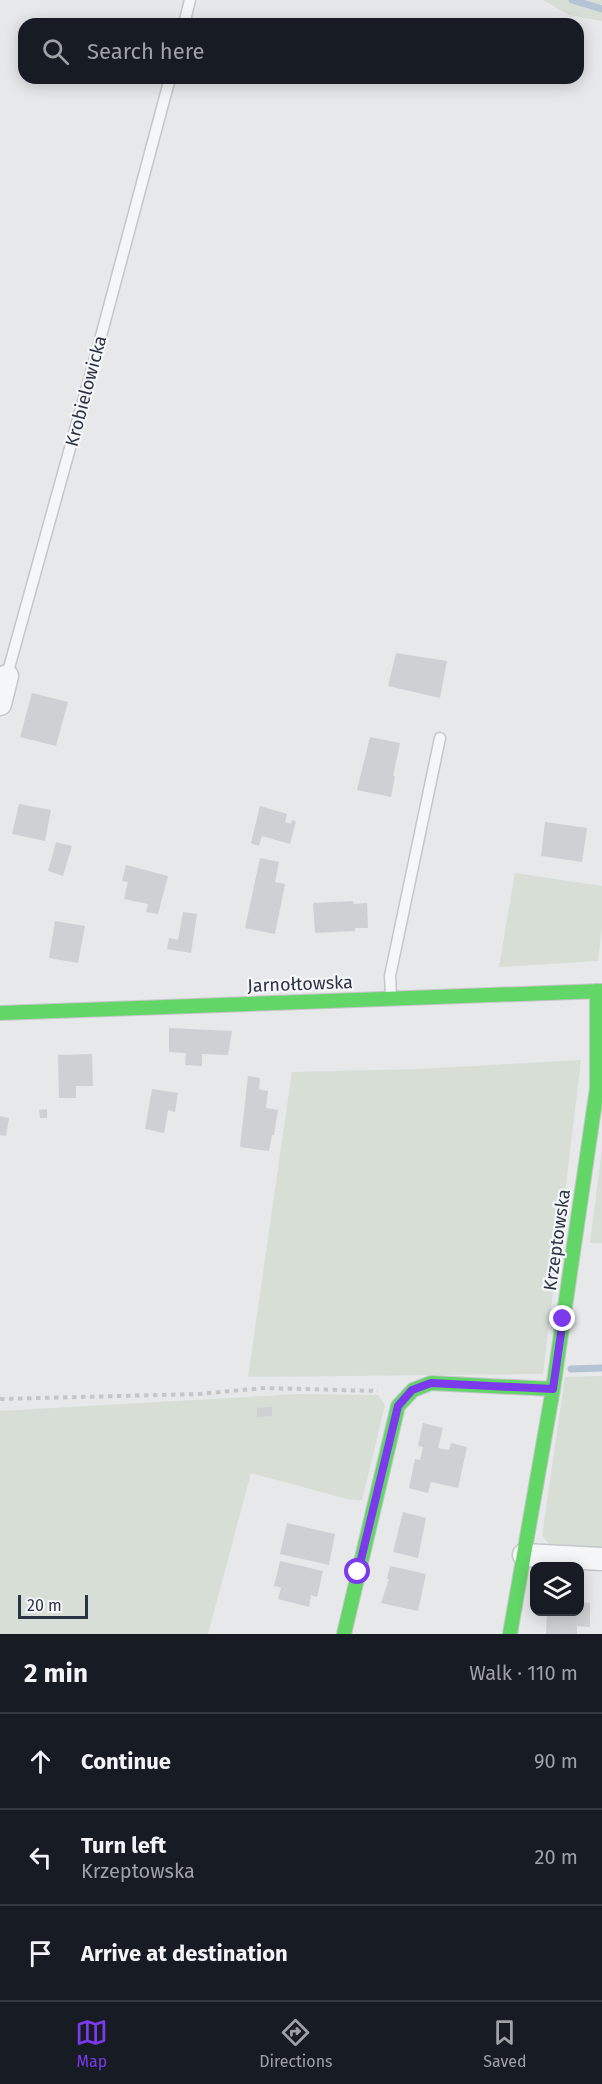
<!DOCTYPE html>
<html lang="en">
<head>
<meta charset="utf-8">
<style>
  body { margin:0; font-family:"Fira Sans",sans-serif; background:#242831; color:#f1f3f6 }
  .controls { position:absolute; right:18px; bottom:18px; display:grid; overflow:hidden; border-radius:12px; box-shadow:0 3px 15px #0003 }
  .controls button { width:54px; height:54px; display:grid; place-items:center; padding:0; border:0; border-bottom:2px solid #363941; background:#171b24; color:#f1f3f6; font:30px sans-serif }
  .scale { position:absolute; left:18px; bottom:15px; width:70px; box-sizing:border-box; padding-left:6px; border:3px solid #2b3445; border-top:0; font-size:16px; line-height:21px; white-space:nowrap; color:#2b3445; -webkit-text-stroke:4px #f4f6f9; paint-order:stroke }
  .stop { position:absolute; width:18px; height:18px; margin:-14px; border:4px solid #7c3aed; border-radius:50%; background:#fff }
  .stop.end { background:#7c3aed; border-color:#fff; box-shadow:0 2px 6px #0008 }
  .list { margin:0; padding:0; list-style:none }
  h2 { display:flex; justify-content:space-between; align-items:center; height:78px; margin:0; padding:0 24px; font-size:26px }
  h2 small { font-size:20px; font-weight:400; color:#9ea1a6 }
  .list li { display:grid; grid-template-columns:39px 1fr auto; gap:18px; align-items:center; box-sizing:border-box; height:96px; padding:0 24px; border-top:2px solid #363941 }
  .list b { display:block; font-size:22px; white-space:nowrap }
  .list p { margin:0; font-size:20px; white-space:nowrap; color:#9ea1a6 }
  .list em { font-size:20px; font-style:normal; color:#9ea1a6 }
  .icon { flex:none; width:33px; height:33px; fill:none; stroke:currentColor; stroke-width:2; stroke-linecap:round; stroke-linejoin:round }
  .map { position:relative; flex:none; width:602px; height:1634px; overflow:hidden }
  .search { position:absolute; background:#171b24; box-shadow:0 3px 15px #0003; left:18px; right:18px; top:18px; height:66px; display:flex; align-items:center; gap:15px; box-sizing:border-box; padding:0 21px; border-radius:18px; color:#9ea1a6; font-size:22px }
  .sheet { height:366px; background:#171b24 }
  nav { display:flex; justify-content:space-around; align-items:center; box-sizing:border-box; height:84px; border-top:2px solid #363941; background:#171b24; font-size:16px; color:#9ea1a6 }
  nav a { display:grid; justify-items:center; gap:3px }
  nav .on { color:#7c3aed }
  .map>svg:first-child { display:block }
  .green { fill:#d6ded6 }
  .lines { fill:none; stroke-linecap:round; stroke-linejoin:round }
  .stream { stroke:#b4c4d5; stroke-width:7 }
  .building { fill:#ced0d3 }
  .lane-casing { stroke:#c4c6c8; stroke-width:13 }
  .street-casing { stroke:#c4c6c8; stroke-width:25 }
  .fast-casing { stroke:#c4c6c8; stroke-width:16 }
  .path { stroke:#c5c6ca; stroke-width:4; stroke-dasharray:4.5 4.5; stroke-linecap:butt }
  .lane { stroke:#f5f6f7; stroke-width:10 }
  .street { stroke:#f5f6f7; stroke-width:22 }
  .fast { stroke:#63d668; stroke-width:14 }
  .route { stroke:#7c3aed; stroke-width:8 }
  .labels { text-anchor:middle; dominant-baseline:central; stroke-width:4.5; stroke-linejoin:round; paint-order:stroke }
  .street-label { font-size:18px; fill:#2b3445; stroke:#f4f6f9 }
</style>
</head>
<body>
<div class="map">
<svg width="602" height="1634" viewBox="0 0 602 1634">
  <rect width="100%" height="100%" fill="#e6e8ea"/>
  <path class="green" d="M 543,0 L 602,0 L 602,21 L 569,15 Z
    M 515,873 L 602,886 L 602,927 L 598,961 L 499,967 Z
    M 581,1060 L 543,1374 L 248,1377 L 292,1072 L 419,1069 Z
    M 602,1148 L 602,1243 L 590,1243 Z
    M 602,1376 L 602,1552 L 551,1546 L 542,1536 L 565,1377 Z
    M 298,1394 L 378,1395 L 385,1405 L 362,1500 L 347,1499 L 251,1473 L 208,1634 L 0,1634 L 0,1411 Z"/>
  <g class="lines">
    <path class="stream" d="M 572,0 L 602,9
      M 571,1369 L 602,1368"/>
  </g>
  <path class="building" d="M 396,653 L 447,661 L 440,698 L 388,686 Z
    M 32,693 L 68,702 L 56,746 L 20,737 Z
    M 370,737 L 400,743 L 393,776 L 395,776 L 391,797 L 357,790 Z
    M 19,804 L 51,810 L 45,841 L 12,834 Z
    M 260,806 L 287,814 L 285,822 L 291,824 L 292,820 L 296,821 L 290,844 L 262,836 L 259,846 L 251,843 Z
    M 545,822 L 587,828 L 582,862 L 541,856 Z
    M 56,842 L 72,846 L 63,876 L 48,871 Z
    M 260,858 L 279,862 L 275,882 L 285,884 L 275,934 L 245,928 Z
    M 126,865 L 168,876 L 158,914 L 146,912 L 148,904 L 124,899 L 128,882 L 122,881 Z
    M 353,901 L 354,904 L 367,903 L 368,928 L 355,928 L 355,931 L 315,933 L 313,903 Z
    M 183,912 L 197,914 L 191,953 L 167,949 L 169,938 L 178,940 Z
    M 55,921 L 85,926 L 78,963 L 49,958 Z
    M 169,1028 L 232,1031 L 228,1055 L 202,1054 L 202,1066 L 185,1065 L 186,1053 L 169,1052 Z
    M 92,1054 L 93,1086 L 76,1086 L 76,1098 L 59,1098 L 58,1055 Z
    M 248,1076 L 260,1078 L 259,1089 L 268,1091 L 266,1108 L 278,1110 L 274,1135 L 272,1135 L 269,1151 L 240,1147 Z
    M 152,1089 L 178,1093 L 175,1112 L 168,1110 L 164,1133 L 145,1129 Z
    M 47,1109 L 47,1118 L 40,1118 L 39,1110 Z
    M 0,1116 L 9,1118 L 6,1136 L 0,1135 Z
    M 272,1407 L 272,1416 L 257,1417 L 257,1408 Z
    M 423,1423 L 443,1428 L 438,1448 L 449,1450 L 451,1443 L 467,1447 L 458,1488 L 431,1482 L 428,1493 L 409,1488 L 415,1459 L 420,1460 L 423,1447 L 418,1446 Z
    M 403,1512 L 426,1518 L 418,1558 L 393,1552 Z
    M 287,1523 L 335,1534 L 329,1565 L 280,1554 Z
    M 280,1561 L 323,1571 L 317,1597 L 311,1595 L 309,1607 L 278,1599 L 281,1588 L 274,1586 Z
    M 390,1566 L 426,1574 L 418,1611 L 381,1603 L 389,1579 L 387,1579 Z
    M 580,1602 L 590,1603 L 590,1627 L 577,1626 L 577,1634 L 546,1634 L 547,1612 L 580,1612 Z"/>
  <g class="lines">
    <g class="lane-casing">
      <path id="lane" d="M 184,24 L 190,0
        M 7,675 L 100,340 L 170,78
        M 391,996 L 390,976 L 440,738"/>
    </g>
    <g class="street-casing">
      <path id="street" d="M 0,704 L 7,676
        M 524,1555 L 602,1559"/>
    </g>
    <g class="fast-casing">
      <path id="fast" d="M 0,1013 L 602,991
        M 344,1634 L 398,1406 L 413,1390 L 431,1383 L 553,1389
        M 510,1634 L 553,1389 L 597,1088 L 597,991"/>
    </g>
    <path class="path" d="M 0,1399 L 199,1394 L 264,1388 L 378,1391"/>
    <use href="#lane" class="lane"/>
    <use href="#street" class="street"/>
    <use href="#fast" class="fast"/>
  </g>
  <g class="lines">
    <path class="route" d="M 358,1572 L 398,1406 L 412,1390 L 431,1383 L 553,1389 L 563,1319"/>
  </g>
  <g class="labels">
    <g class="street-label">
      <text transform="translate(86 391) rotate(-75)">Krobielowicka</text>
      <text transform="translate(300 984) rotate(-2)">Jarnołtowska</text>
      <text transform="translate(557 1240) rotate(-82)">Krzeptowska</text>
    </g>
  </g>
</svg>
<div class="controls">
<button><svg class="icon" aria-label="layers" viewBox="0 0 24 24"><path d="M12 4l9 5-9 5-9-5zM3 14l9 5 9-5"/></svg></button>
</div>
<div class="scale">20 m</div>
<div class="stop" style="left:358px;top:1572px"></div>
<div class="stop end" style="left:563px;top:1319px"></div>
<div class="search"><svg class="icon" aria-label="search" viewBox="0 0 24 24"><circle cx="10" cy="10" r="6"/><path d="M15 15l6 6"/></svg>Search here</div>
</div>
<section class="sheet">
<h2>2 min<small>Walk · 110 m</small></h2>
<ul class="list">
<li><svg class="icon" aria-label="ahead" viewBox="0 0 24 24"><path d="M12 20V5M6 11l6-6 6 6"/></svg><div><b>Continue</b></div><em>90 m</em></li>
<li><svg class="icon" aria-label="left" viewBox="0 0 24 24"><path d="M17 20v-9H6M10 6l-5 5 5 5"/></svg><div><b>Turn left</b><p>Krzeptowska</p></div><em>20 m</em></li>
<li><svg class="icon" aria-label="arrive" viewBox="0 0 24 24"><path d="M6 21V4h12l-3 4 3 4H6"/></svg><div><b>Arrive at destination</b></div></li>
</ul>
</section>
<nav>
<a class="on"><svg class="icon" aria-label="map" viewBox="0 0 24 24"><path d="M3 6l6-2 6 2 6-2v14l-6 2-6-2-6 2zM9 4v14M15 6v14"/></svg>Map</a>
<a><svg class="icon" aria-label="directions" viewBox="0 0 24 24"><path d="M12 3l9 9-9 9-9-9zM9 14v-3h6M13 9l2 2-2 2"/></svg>Directions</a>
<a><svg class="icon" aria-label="saved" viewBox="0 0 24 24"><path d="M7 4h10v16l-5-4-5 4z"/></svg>Saved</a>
</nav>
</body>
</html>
